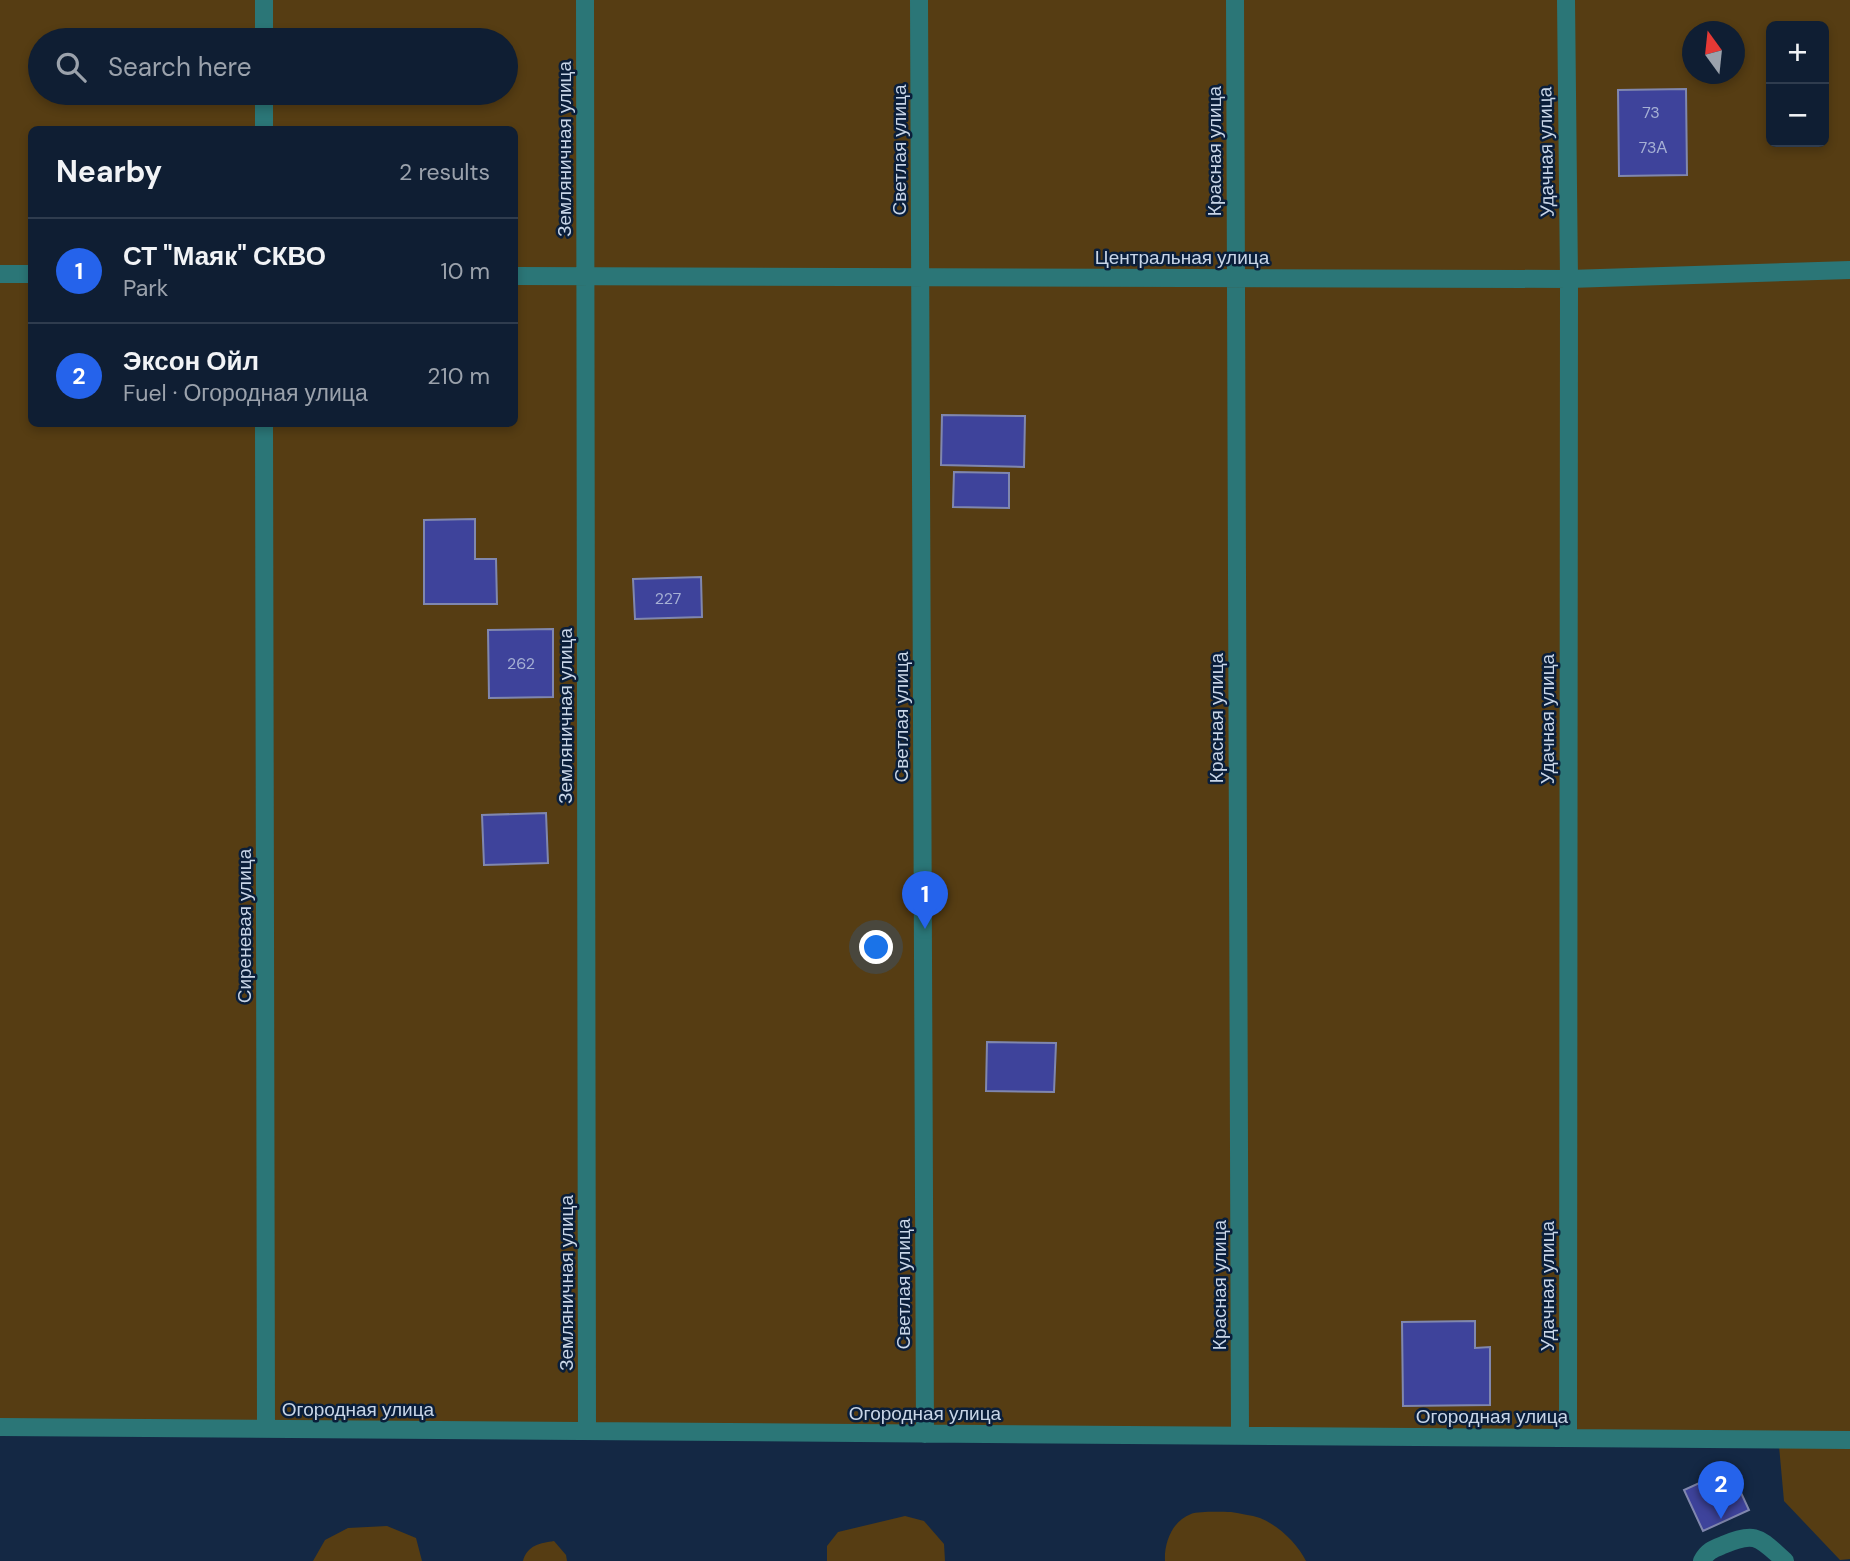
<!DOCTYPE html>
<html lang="en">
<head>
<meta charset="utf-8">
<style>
  body { margin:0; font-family:"DM Sans",sans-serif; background:#18273b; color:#f1f3f6 }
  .controls { position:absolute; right:21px; top:21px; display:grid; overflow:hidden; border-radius:10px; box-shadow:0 4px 10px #0003 }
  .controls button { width:63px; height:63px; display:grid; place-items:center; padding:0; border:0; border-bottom:2px solid #2f3c4e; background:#0f1e33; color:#f1f3f6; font:35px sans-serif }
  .compass { position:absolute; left:1682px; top:21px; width:63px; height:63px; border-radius:50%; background:#0f1e33; box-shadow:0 4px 10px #0003; rotate:345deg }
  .you { position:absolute; left:877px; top:948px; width:24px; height:24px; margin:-18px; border:5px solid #fff; border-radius:50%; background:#1a73e8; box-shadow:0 0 0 10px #1a73e833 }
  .badge { display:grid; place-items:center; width:46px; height:46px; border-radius:50%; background:#2563eb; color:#fff; font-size:23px; font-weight:700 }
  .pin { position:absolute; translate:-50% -58px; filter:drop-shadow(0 2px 4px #0008) }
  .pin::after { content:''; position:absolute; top:37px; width:24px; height:21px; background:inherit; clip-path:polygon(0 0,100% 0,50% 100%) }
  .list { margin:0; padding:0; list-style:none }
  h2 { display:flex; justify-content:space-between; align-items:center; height:91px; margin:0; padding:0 28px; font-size:30px }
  h2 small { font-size:23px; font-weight:400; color:#9ba2ac }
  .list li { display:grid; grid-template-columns:46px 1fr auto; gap:21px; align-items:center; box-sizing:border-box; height:105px; padding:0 28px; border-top:2px solid #2f3c4e }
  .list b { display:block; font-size:26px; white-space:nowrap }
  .list p { margin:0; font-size:23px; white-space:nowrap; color:#9ba2ac }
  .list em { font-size:23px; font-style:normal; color:#9ba2ac }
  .icon { flex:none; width:38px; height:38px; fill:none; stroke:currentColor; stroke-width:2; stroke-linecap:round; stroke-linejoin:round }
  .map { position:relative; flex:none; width:1850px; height:1561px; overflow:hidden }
  .search { position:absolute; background:#0f1e33; box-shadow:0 4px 10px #0003; left:28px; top:28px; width:490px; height:77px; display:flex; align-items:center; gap:18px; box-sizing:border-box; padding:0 24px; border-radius:38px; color:#9ba2ac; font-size:26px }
  .panel { position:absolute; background:#0f1e33; box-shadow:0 4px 10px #0003; left:28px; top:126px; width:490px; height:301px; border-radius:10px }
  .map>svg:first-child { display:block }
  .green { fill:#563d13; fill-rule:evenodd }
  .building { fill:#3e439b; stroke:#8087ae; stroke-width:2 }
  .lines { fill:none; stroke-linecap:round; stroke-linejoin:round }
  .minor { stroke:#2b7677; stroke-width:18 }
  .labels { text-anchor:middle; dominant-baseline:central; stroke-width:5; stroke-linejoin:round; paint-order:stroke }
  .number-label { font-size:16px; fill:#a6b0d4 }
  .street-label { font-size:19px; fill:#c8d5e7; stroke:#0a1e3a }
</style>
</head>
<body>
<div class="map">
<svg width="1850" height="1561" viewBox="0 0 1850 1561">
  <rect width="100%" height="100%" fill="#142844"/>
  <path class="green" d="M 0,0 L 1850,0 L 1850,1559 L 1840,1560 L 1784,1501 L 1779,1446 L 0,1435 ZM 1771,26 L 1824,26 L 1824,142 L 1771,142 ZM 1692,32 L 1734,32 L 1734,74 L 1692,74 ZM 40,40 L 506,40 L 506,93 L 40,93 ZM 32,130 L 514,130 L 514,424 L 32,424 Z
    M 1231,1512 C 1241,1514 1251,1515 1260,1518 C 1279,1526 1297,1543 1306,1561 L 1165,1561 C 1164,1543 1172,1521 1191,1514 C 1199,1511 1222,1512 1231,1512 Z
    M 905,1516 L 924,1521 L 944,1544 L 945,1561 L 827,1561 L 827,1546 L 838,1532 Z
    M 387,1526 L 416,1538 L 422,1561 L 313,1561 L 325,1540 L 348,1528 Z
    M 554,1541 L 566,1555 L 567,1561 L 523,1561 C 527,1545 541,1543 554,1541 Z"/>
  <path class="building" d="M 1686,89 L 1687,175 L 1619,176 L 1618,90 Z
    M 942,415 L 1025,416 L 1024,467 L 941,465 Z
    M 954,472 L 1009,473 L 1009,508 L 953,507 Z
    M 475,519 L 475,559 L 496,559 L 497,604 L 424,604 L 424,520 Z
    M 701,577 L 702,617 L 635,619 L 633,579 Z
    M 553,629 L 553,697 L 489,698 L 488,630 Z
    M 546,813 L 548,863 L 484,865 L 482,815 Z
    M 987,1042 L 1056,1043 L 1054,1092 L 986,1091 Z
    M 1475,1321 L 1475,1348 L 1490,1347 L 1490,1405 L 1403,1406 L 1402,1322 Z
    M 1730,1469 L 1749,1510 L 1703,1531 L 1684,1490 Z"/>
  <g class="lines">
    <path class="minor" d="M 264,0 L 264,40
      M 585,0 L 587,1431
      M 919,0 L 925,1434
      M 1235,0 L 1240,1436
      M 1566,0 L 1569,279 L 1568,1438
      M 264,93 L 264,130
      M 0,274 L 32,274
      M 514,276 L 1569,279 L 1850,270
      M 264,424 L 266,1429
      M 0,1427 L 1850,1440
      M 1702,1561 C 1707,1551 1713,1549 1723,1545 C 1757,1530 1760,1539 1785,1561"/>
  </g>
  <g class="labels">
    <g class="number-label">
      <text x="1651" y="112">73</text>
      <text x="1653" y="147">73А</text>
      <text x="668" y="598">227</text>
      <text x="521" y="663">262</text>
    </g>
    <g class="street-label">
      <text transform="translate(564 149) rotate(-90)">Земляничная улица</text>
      <text transform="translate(899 150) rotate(-90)">Светлая улица</text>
      <text transform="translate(1214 151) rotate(-90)">Красная улица</text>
      <text transform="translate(1546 152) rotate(-91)">Удачная улица</text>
      <text x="1182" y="257">Центральная улица</text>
      <text transform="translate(565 716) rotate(-90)">Земляничная улица</text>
      <text transform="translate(901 717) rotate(-90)">Светлая улица</text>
      <text transform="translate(1216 718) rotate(-90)">Красная улица</text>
      <text transform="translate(1547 719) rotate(-90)">Удачная улица</text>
      <text transform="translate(244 926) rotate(-90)">Сиреневая улица</text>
      <text transform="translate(566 1283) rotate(-90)">Земляничная улица</text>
      <text transform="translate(903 1284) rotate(-90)">Светлая улица</text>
      <text transform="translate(1219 1285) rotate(-90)">Красная улица</text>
      <text transform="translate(1547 1286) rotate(-90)">Удачная улица</text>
      <text x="358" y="1409">Огородная улица</text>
      <text x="925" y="1413">Огородная улица</text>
      <text x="1492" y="1416">Огородная улица</text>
    </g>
  </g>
</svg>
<div class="controls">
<button>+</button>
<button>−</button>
</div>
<svg class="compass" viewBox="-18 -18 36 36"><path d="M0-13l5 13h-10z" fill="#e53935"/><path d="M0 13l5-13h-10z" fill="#9ba2ac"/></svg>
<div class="you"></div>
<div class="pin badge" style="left:925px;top:929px">1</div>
<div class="pin badge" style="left:1721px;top:1519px">2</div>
<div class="search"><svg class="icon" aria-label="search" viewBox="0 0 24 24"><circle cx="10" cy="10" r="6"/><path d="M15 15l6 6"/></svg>Search here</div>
<section class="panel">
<h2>Nearby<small>2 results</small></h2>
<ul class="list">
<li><span class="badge">1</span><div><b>СТ &quot;Маяк&quot; СКВО</b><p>Park</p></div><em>10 m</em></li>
<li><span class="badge">2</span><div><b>Эксон Ойл</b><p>Fuel · Огородная улица</p></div><em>210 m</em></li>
</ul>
</section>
</div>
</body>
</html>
